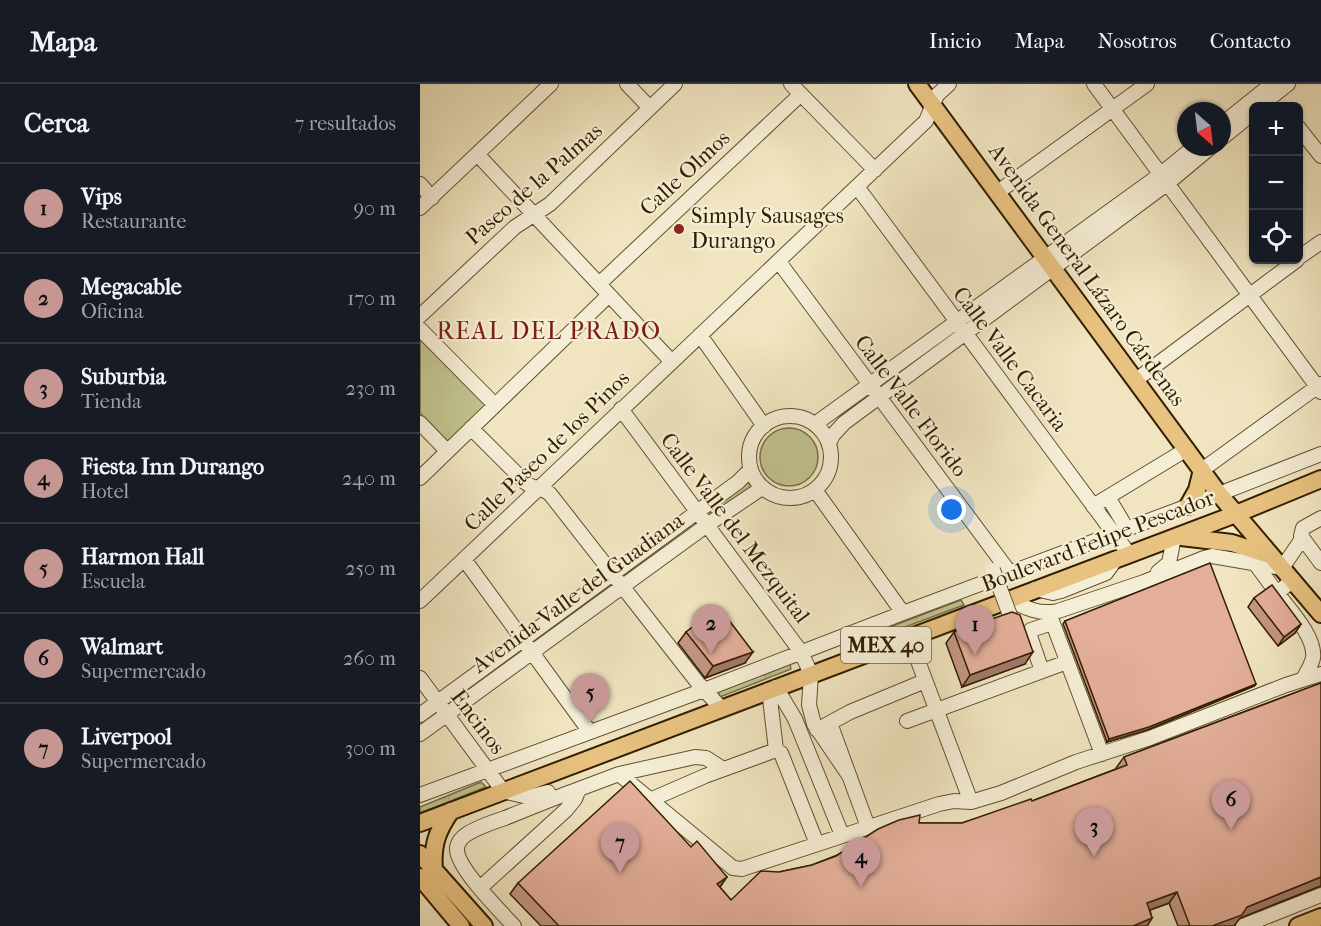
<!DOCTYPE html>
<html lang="es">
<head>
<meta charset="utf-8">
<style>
  body { margin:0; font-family:"IM FELL French Canon",serif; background:#242831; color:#f1f3f6 }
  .controls { position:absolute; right:18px; top:18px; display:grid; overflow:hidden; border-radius:9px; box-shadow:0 2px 4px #0004 }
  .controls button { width:54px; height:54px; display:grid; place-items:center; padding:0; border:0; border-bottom:2px solid #363941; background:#171b24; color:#f1f3f6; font:30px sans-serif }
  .compass { position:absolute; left:757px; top:18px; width:54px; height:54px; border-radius:50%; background:#171b24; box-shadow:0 2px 4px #0004; rotate:152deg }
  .you { position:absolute; left:532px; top:426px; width:21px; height:21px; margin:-15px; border:4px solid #fff; border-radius:50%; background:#1a73e8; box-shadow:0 0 0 9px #1a73e833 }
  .badge { display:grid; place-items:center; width:39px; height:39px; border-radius:50%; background:#c59692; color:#111; font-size:20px; font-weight:700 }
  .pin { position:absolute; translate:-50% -50px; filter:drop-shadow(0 2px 3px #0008) }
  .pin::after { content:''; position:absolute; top:32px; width:21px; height:18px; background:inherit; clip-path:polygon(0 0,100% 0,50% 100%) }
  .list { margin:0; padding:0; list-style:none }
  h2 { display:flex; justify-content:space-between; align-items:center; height:78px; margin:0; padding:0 24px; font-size:26px }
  h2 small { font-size:20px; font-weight:400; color:#9ea1a6 }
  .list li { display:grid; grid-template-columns:39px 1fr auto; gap:18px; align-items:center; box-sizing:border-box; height:90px; padding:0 24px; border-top:2px solid #363941 }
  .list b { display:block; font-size:22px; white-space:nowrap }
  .list p { margin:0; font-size:20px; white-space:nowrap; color:#9ea1a6 }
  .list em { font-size:20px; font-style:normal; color:#9ea1a6 }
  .icon { flex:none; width:33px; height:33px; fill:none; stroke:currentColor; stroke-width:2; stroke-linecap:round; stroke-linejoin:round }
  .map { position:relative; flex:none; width:901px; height:842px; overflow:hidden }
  header { display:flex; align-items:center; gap:36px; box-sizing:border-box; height:84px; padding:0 30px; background:#171b24; border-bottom:2px solid #363941 }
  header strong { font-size:28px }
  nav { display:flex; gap:33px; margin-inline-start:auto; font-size:21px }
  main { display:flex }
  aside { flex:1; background:#171b24 }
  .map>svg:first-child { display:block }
  .grass { fill:url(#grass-tufts); stroke:#7a7047; stroke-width:1.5 }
  .green { fill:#c0c28e; stroke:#7a7047; stroke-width:1.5 }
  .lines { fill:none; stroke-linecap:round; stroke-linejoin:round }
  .minor-casing { stroke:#625030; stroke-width:16 }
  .major-casing { stroke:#331e00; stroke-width:20 }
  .minor { stroke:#f5eed6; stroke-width:14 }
  .major { stroke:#e8c280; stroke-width:16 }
  .minor-bridge-casing { stroke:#625030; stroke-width:16; stroke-linecap:butt }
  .minor-bridge { stroke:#f5eed6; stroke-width:14 }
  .wall { fill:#c49684; stroke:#331e00; stroke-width:1.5 }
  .shaded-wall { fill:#a07a6c; stroke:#331e00; stroke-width:1.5 }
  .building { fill:#e4af9a; stroke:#331e00; stroke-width:1.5 }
  .poi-dot { fill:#8f2418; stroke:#f5eed6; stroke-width:2 }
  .labels { text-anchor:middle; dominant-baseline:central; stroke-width:4.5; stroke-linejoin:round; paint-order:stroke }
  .shield { fill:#f5eed6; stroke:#6d5c40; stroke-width:1.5 }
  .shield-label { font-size:21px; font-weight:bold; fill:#331e00 }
  .street-label { font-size:22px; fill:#331e00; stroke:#f5eed6 }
  .poi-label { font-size:22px; fill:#331e00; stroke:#f5eed6; text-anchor:start }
  .neighbourhood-label { font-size:24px; letter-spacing:1.5px; fill:#7a1f14; stroke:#f5eed6 }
</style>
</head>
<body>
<header>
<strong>Mapa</strong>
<nav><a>Inicio</a><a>Mapa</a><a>Nosotros</a><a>Contacto</a></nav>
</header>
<main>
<aside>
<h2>Cerca<small>7 resultados</small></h2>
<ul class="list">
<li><span class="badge">1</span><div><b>Vips</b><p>Restaurante</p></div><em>90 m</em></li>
<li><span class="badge">2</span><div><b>Megacable</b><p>Oficina</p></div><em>170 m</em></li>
<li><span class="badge">3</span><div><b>Suburbia</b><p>Tienda</p></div><em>230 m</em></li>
<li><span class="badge">4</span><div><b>Fiesta Inn Durango</b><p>Hotel</p></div><em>240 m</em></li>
<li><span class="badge">5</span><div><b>Harmon Hall</b><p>Escuela</p></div><em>250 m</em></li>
<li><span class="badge">6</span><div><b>Walmart</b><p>Supermercado</p></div><em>260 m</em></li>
<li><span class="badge">7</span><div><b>Liverpool</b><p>Supermercado</p></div><em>300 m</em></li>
</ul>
</aside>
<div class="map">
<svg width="901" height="842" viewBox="0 0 901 842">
  <defs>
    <pattern id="grass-tufts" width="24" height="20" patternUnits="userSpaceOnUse" patternTransform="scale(1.5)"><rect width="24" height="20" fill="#c0c28e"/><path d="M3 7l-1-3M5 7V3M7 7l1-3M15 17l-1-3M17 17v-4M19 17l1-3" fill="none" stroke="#a5a679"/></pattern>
  </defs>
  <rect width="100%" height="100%" fill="#f0e5c0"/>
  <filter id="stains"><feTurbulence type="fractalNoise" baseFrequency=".00333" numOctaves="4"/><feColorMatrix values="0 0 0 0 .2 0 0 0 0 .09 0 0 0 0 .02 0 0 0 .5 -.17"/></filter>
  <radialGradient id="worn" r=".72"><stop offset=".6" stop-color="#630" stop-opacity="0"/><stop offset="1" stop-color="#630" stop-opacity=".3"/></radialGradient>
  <path class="grass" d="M 541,516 L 544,521 L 442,559 L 441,554 Z
    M 370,580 L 371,585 L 300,613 L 298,608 Z
    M 61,698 L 66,703 L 0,729 L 0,723 Z"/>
  <path class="green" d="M 0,250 L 67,323 L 29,359 L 0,329 Z
    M340 373a29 29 0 1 1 58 0a29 29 0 1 1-58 0Z
    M 328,398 L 332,403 L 292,431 L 288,426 Z
    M 267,441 L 271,445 L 210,489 L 206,484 Z
    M 177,505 L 181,510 L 123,554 L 120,550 Z
    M 92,570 L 95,574 L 35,616 L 33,613 Z"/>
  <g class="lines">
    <g class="minor-casing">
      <path id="minor" d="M 207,0 L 230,24
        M 371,0 L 455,86
        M 674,0 L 901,308
        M 840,22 L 868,0
        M 802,40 L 852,0
        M 878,43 L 901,72
        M 802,54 L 834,28
        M 58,71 L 252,278
        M 0,100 L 12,114
        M 438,104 L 709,470
        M 578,108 L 727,0
        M 0,124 L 131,0
        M 878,174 L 901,158
        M 359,178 L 590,489
        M 179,200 L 381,10
        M 0,232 L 95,143 L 130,120 L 255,0
        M 0,245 L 75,321
        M 280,251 L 344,342
        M 716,296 L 877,176
        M 201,325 L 381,568 L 391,590 L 389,621 L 394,640 L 430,693
        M329 373a41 41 0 1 1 82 0a41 41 0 1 1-82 0Z
        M 0,339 L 27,367
        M 395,340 L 741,90 L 774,63
        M 51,344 L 106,399 C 113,405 122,403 130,410 L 278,599 L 301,624
        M 409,359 L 413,351 L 424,339 L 748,99 L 791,63
        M 782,386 L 901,300
        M 0,394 L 189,211
        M 395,406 L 483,529
        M 688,413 L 707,445
        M 673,422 L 767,365
        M 901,434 L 883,444 L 881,452 L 901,479
        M 44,475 L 170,648
        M 834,478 L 857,509
        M 738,488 L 749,479 L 754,453
        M 873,496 L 857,509 C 869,525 896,553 893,574 C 891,582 887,588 883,595
        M 615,505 L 633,509 L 641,507 L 686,489 L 696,475
        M 589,515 C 605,524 619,531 638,527 L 724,498 L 784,474 L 792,472 L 862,484 L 882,455
        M 0,517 L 506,37 L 517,11 L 529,0
        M 629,529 L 682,670
        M 489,553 L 551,718
        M 622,587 L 609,549 L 611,546 L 632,539
        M 0,594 L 83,707 L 108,713 L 128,708
        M 356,603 L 375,635 L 422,751
        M 349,606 L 356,666
        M 0,631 L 318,398 L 331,385
        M 487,637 L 647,578
        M 410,639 L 448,743
        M 397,646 L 430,628 L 505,597
        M 0,650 L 287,441 L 342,404
        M 199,690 L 313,784 L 322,785 L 519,720 L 534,717 L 551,718 L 581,709 L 656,678 L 730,654 L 866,601 L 901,590
        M 0,711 L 284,606 L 483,529 L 768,422 L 901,370
        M 230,716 L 285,692 L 356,666 L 361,669 L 397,760
        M 60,804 L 146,726 L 155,715 L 159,705 L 199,690 L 275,673 L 286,674 L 303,685
        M 94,842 C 81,828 36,783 37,765 C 37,759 42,753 47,750 C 58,743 73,738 85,734 C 110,724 134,714 159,705
        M 823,842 L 901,811"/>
    </g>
    <g class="major-casing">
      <path id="major" d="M 497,0 L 799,410 L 901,530
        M 768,422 L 777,406 L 782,386
        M 761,453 L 812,459 L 849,471
        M 0,739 L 816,430 L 901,395
        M 0,770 L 64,842
        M 14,786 C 12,761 17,747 31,727
        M 0,793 L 41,842
        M 878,842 L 901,833"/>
    </g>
    <use href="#minor" class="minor"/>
    <use href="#major" class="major"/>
    <g class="minor-bridge-casing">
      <path id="minor-bridge" d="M 573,486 L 591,534"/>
    </g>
    <use href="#minor-bridge" class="minor-bridge"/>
  </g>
  <path class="wall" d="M 834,514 L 881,540 L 875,549 L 858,562 L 828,523 Z
    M 645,537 L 836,600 L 834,602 L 727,646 L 687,658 L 643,540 Z
    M 266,548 L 325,579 L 285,594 L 258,559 Z
    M 534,548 L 605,580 L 542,603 L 526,559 Z
    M 901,599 L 901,802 L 898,803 L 820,834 L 813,842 L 758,842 L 749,819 L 730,826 L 732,834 L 727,842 L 121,842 L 90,810 L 98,799 L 271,763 L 307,793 L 300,803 L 311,816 L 359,788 L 392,781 L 499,739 L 542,739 L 612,717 L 696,685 L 696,684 L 704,673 Z"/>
  <path class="shaded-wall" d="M 881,540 L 875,549 L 858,562 L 864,553 Z
    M 333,568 L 325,579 L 285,594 L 293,582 Z
    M 613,568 L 605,580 L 542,603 L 550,591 Z
    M 836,600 L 834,602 L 727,646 L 687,658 L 689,655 Z
    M 307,793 L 299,804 L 297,800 Z
    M 901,793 L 901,802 L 898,803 L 820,834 L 814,842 L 792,842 L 827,823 Z
    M 757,808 L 749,819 L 719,830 L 727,819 Z
    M 732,834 L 727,842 L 713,842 Z"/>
  <path class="building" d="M 790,479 L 836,600 L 729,643 L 689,655 L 645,537 Z
    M 852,501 L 881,540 L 864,553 L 834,514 Z
    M 299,523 L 333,568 L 293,582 L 266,548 Z
    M 592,528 L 600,531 L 613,568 L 550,591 L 534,548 Z
    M 901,599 L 901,793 L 827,823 L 822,831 L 792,842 L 770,842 L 757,808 L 727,819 L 732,834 L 713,842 L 139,842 L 98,799 L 210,697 L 271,763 L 277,757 L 307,793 L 297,800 L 311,816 L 341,787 L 359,788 L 392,781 L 416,772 L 458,745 L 479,736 L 500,731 L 499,739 L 542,739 L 611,715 L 612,717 L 707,681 L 704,673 Z"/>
  <circle class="poi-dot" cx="259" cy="145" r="6"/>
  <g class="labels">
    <rect class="shield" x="421" y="543" width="90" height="36" rx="4.5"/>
    <g class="shield-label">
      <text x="466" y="561">MEX 40</text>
    </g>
    <g class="street-label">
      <text transform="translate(265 89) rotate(-43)">Calle Olmos</text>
      <text transform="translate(114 100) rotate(-41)">Paseo de la Palmas</text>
      <text transform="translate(667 191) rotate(54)">Avenida General Lázaro Cárdenas</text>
      <text transform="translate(590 275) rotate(53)">Calle Valle Cacaria</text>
      <text transform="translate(491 322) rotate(53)">Calle Valle Florido</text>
      <text transform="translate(127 367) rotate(-44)">Calle Paseo de los Pinos</text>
      <text transform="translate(315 444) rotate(53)">Calle Valle del Mezquital</text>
      <text transform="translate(678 457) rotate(-21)">Boulevard Felipe Pescador</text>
      <text transform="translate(158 509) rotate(-36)">Avenida Valle del Guadiana</text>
      <text transform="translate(58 638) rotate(53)">Encinos</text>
    </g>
    <g class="poi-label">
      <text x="271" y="132">Simply Sausages<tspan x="271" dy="25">Durango</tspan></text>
    </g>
    <g class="neighbourhood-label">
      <text x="129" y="247">REAL DEL PRADO</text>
    </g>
  </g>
  <rect width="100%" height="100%" filter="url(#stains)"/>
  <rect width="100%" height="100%" fill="url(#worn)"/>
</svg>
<div class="controls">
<button>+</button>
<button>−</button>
<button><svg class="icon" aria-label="locate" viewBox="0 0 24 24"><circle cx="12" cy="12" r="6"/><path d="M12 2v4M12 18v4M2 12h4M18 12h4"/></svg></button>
</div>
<svg class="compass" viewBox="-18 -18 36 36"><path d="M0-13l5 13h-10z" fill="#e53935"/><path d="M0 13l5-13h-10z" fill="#9ea1a6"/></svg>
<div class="you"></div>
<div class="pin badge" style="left:555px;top:571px">1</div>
<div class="pin badge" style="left:291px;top:570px">2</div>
<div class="pin badge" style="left:674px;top:773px">3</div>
<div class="pin badge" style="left:441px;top:803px">4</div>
<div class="pin badge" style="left:170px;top:639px">5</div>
<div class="pin badge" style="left:811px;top:746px">6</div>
<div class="pin badge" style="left:200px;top:789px">7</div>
</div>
</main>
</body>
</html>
